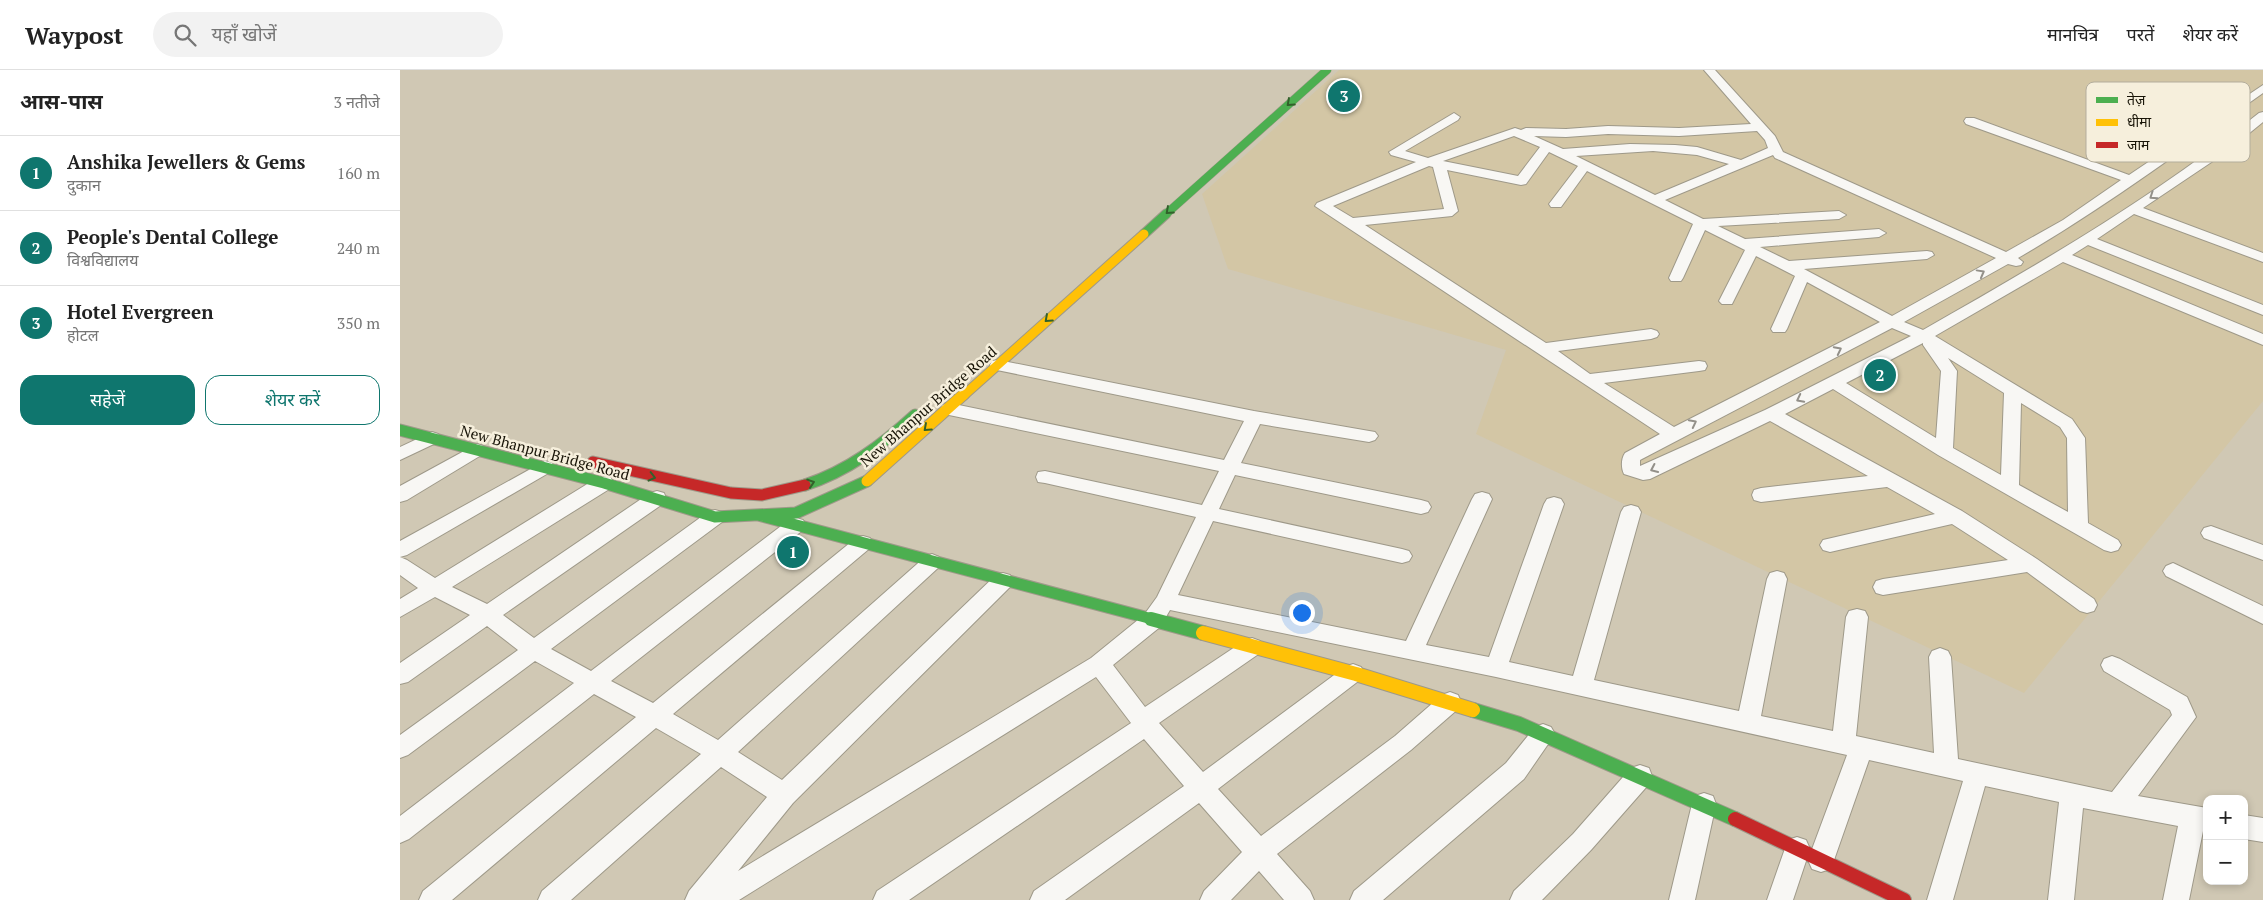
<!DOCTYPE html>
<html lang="hi">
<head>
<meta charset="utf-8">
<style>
  body { margin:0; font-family:"PT Serif","Noto Sans Devanagari",serif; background:#f2f2f2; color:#222 }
  .controls { position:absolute; right:15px; bottom:15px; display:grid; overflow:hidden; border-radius:10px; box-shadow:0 2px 8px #0003 }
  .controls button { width:45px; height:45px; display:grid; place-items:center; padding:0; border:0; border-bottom:1px solid #e0e0e0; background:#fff; color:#222; font:25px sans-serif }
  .you { position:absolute; left:901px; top:542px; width:18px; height:18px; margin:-12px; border:4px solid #fff; border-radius:50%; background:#1a73e8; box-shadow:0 0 0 8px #1a73e833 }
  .badge { display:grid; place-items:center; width:32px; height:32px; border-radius:50%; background:#0f766e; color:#fff; font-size:16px; font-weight:700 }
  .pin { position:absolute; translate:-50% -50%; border:2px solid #fff; box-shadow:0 1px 5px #0006 }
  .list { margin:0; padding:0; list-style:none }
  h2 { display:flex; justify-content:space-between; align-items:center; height:65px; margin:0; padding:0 20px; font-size:21px }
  h2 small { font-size:16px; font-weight:400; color:#767676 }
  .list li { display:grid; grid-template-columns:32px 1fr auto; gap:15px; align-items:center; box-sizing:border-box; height:75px; padding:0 20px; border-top:1px solid #e0e0e0 }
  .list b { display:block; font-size:19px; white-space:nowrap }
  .list p { margin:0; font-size:16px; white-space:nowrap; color:#767676 }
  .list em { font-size:16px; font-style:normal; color:#767676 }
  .actions { display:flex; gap:10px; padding:15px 20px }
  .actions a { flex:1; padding:11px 0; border:1px solid #0f766e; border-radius:15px; text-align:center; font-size:18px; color:#0f766e }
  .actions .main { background:#0f766e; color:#fff }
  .icon { flex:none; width:28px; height:28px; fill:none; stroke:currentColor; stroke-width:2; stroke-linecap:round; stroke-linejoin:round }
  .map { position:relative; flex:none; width:1863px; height:830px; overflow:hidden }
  header { display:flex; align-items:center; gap:30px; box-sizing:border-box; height:70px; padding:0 25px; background:#fff; border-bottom:1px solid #e0e0e0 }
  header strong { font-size:24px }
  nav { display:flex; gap:28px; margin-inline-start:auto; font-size:18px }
  .search { width:350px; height:45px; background:#f2f2f2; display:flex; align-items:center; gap:12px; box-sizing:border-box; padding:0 18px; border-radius:28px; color:#767676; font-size:19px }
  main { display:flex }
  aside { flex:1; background:#fff }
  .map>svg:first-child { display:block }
  .built { fill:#d3c6a5 }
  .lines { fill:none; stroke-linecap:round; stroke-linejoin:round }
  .street-casing { stroke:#9e9989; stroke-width:2 }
  .fast-far3-casing { stroke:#9e9989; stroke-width:9 }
  .fast-far2-casing { stroke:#9e9989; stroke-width:11 }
  .fast-far1-casing { stroke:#9e9989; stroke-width:13 }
  .fast-casing { stroke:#9e9989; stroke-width:16 }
  .slow-far2-casing { stroke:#9e9989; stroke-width:11 }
  .slow-far1-casing { stroke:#9e9989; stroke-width:13 }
  .slow-casing { stroke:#9e9989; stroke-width:16 }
  .jam-far1-casing { stroke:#9e9989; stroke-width:13 }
  .jam-casing { stroke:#9e9989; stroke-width:16 }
  .street { fill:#f8f7f4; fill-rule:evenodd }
  .fast-far3 { stroke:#4caf50; stroke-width:8 }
  .fast-far2 { stroke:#4caf50; stroke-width:9 }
  .fast-far1 { stroke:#4caf50; stroke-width:11 }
  .fast { stroke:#4caf50; stroke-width:14 }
  .slow-far2 { stroke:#ffc107; stroke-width:9 }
  .slow-far1 { stroke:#ffc107; stroke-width:11 }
  .slow { stroke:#ffc107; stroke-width:14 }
  .jam-far1 { stroke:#c62828; stroke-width:11 }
  .jam { stroke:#c62828; stroke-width:14 }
  .oneway { stroke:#32612b }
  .oneway2 { stroke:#939089 }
  .labels { text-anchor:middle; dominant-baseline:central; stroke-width:5; stroke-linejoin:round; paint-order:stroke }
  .street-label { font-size:15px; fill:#171306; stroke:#f6efdc }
  .key { fill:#f6efdc; stroke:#b3ad9c; stroke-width:1 }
  .key-label { font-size:14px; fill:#171306 }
</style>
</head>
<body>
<header>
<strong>Waypost</strong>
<div class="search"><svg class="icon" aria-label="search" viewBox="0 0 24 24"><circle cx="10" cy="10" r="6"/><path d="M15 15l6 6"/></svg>यहाँ खोजें</div>
<nav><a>मानचित्र</a><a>परतें</a><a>शेयर करें</a></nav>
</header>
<main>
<aside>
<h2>आस-पास<small>3 नतीजे</small></h2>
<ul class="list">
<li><span class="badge">1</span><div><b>Anshika Jewellers &amp; Gems</b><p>दुकान</p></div><em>160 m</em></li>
<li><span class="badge">2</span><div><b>People's Dental College</b><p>विश्वविद्यालय</p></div><em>240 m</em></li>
<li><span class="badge">3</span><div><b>Hotel Evergreen</b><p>होटल</p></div><em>350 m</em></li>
</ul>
<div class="actions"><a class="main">सहेजें</a><a>शेयर करें</a></div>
</aside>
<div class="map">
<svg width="1863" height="830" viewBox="0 0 1863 830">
  <rect width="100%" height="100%" fill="#d0c8b4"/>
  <path class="built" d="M 939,0 L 1863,0 L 1863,331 L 1624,623 L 1076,364 L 1106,280 L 828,199 L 802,124 Z"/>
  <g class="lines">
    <g class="street-casing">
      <path id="street" d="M 1304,0 L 1315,0 L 1375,66 L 1383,82 L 1606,182 L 1663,150 L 1721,110 L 1566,54 L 1564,51 L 1566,48 L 1574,48 L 1729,105 L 1863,15 L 1863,23 C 1782,80 1704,138 1618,188 L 1623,192 L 1621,195 L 1616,196 L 1608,194 L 1504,252 L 1523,260 C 1639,194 1755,127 1859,43 L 1863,42 L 1863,52 L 1825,83 L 1743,138 L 1863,183 L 1863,192 L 1734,144 L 1697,169 L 1863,235 L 1863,245 L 1688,175 L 1672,185 L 1863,264 L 1863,275 L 1663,192 L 1535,266 L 1672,349 L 1685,368 L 1688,453 L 1718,470 L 1721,475 L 1718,480 L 1711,482 L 1704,480 L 1538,385 L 1433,319 L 1385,344 L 1562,441 L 1637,489 L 1694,529 L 1697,535 L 1694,541 L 1687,543 L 1680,541 L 1627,502 L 1483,525 L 1476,523 L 1473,517 L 1476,511 L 1483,509 L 1608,490 L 1552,454 L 1430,482 L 1423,480 L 1420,475 L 1423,470 L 1535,444 L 1487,417 L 1361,432 L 1354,430 L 1352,425 L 1354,420 L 1361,418 L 1468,406 L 1370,351 L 1250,409 L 1243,410 L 1224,404 C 1221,398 1221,389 1225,383 L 1260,364 L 915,136 L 917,133 L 1016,92 L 991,85 L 989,82 L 1054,43 L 1060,47 L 1058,50 L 1005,81 L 1028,88 L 1115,58 L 1121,60 L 1126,58 L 1166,59 L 1208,56 L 1279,58 L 1351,54 ZM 1357,61 L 1365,70 L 1368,78 L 1341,90 L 1297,77 L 1275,75 L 1230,74 L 1163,79 L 1134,66 L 1166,67 L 1208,64 L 1279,66 ZM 1114,66 L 1140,77 L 1118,106 L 1043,91 ZM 1253,81 L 1297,85 L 1329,94 L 1255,125 L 1176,86 ZM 1149,82 L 1178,96 L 1149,134 L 1151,137 L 1161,137 L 1187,101 L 1293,154 L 1269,208 L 1271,211 L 1281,211 L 1283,208 L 1305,160 L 1345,180 L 1319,231 L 1322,234 L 1332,234 L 1356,186 L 1395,206 L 1371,259 L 1373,262 L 1385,262 L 1387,259 L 1407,212 L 1480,252 L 1274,357 L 1204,313 L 1299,301 L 1305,300 L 1307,296 L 1305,292 L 1299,291 L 1190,304 L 1158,281 L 1251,269 L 1257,267 L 1259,264 L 1257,261 L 1251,259 L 1146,273 L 965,155 L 1052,146 L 1058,141 L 1047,100 L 1121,115 L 1126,114 ZM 1373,85 L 1375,88 L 1596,188 L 1492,246 L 1404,199 L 1527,189 L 1534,185 L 1532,182 L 1527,181 L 1389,191 L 1360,177 L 1479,167 L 1486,163 L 1479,159 L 1345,169 L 1318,156 L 1439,149 L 1446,145 L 1439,141 L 1303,149 L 1265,130 ZM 1029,96 L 1033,97 L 1044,139 L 953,148 L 933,136 ZM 1492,258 L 1511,266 L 1365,340 L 1240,396 L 1240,390 ZM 1523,273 L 1523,275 L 1541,301 L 1536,368 L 1446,313 ZM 1548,288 L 1604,323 L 1601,405 L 1553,378 L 1557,301 ZM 1621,333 L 1660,357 L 1667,368 L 1668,442 L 1619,415 Z
        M 598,290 L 854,341 L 975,362 L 978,366 L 975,370 L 969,372 L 860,354 L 841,393 L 1021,430 L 1028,432 L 1031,437 L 1028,442 L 1021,444 L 835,405 L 819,439 L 1002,479 L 1009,481 L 1012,486 L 1009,491 L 1002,493 L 813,451 L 778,525 L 1006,571 L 1072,429 L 1075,424 L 1082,422 L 1089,424 L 1092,429 L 1026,575 L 1089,587 L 1144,434 L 1147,429 L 1154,427 L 1161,429 L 1164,434 L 1109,592 L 1173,606 L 1221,442 L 1224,437 L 1231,435 L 1238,437 L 1241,442 L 1194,610 L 1339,641 L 1367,509 L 1370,503 L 1377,501 L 1384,503 L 1387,509 L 1361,646 L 1433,661 L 1446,547 L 1449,541 L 1457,539 L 1465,541 L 1468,547 L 1456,666 L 1534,683 L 1529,587 L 1532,581 L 1540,578 L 1548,581 L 1551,587 L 1558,689 L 1712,722 L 1772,645 L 1770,640 L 1704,601 L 1701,595 L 1704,589 L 1712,586 L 1720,589 L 1787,627 L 1796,647 L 1738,726 L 1807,738 L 1807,762 L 1803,761 L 1789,830 L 1763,830 L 1778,756 L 1683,738 L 1674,830 L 1648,830 L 1659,732 L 1585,716 L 1553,830 L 1527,830 L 1563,711 L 1469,690 L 1434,790 L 1430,799 L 1421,802 L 1412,799 L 1408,790 L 1447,685 L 1096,607 L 770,540 L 760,557 L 713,595 L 745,637 L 844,571 L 852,568 L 860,571 L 863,577 L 860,583 L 759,653 L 803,702 L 945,597 L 953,594 L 961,597 L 964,603 L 961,609 L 818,719 L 861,766 L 995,666 L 1042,625 L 1050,622 L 1058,625 L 1061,632 L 1058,639 L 1011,680 L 877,784 L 910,821 L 914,830 L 884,830 L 859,801 L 831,830 L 800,830 L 804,821 L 842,782 L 799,733 L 665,830 L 630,830 L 634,821 L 784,716 L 744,669 L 509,830 L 473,830 L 477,821 L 731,653 L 696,607 L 339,830 L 285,830 L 289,821 L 367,727 L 321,697 L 171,830 L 138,830 L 142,821 L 301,684 L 256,658 L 52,830 L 19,830 L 23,821 L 236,647 L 194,624 L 9,769 L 0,773 L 0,746 L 174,613 L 135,591 L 8,685 L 0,688 L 0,665 L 118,580 L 87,556 L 8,612 L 0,614 L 0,593 L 70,545 L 35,527 L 0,547 L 0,529 L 18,518 L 0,505 L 0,487 L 7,490 L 35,508 L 197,408 L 204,407 L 211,408 L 213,413 L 211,418 L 52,517 L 87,534 L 250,423 L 257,421 L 264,423 L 266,428 L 264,433 L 103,545 L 134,568 L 308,442 L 315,440 L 322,442 L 325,447 L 322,452 L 151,579 L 191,601 L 389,450 L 396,448 L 403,450 L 406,455 L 403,460 L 211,611 L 253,633 L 456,468 L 463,466 L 470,468 L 473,473 L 470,478 L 273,644 L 318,670 L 525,487 L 532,484 L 539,487 L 542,492 L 539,497 L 338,682 L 382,710 L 596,505 L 603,503 L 610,505 L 613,511 L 610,517 L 393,733 L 338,801 L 691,588 L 744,545 L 757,527 L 796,447 L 645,413 L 638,412 L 636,407 L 638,402 L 645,401 L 802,435 L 819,401 L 549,345 L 543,343 L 540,339 L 543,335 L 549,333 L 824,390 L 844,351 L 592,299 L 590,295 L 592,291 Z
        M 32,362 L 38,364 L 41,368 L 38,372 L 0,390 L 0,377 Z
        M 77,374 L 83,376 L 86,380 L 83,384 L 7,430 L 0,432 L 0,416 Z
        M 145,391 L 152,393 L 154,397 L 152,401 L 7,485 L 0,487 L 0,471 Z
        M 1811,456 L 1863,475 L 1863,490 L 1804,468 L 1801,463 L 1804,458 Z
        M 1773,493 L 1863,536 L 1863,554 L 1766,506 L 1763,501 L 1766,496 Z
        M 1143,654 L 1151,657 L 1155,664 L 1124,709 L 983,830 L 950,830 L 954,821 L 1106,693 L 1135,657 Z
        M 1240,695 L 1249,698 L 1252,706 L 1249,714 L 1191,780 L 1142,830 L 1110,830 L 1114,821 L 1173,764 L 1231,698 Z
        M 1304,723 L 1313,726 L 1316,734 L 1295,830 L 1269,830 L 1292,734 L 1295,726 Z
        M 1844,745 L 1863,748 L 1863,772 L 1844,769 Z
        M 1397,767 L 1406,770 L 1410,779 L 1393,830 L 1367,830 L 1388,770 Z"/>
    </g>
    <g class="fast-far3-casing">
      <path id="fast-far3" d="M 765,145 L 927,0"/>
    </g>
    <g class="fast-far2-casing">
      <path id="fast-far2" d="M 744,164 L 766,144"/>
    </g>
    <g class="fast-far1-casing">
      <path id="fast-far1" d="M 0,360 L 204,413 L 315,447 L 396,443 L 467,411
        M 405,415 C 448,401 482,375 515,345
        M 358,445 L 756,550"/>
    </g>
    <g class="fast-casing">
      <path id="fast" d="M 751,549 L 803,563
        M 1073,640 L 1119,654 L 1335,749"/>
    </g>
    <g class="slow-far2-casing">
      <path id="slow-far2" d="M 563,326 L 744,164"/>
    </g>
    <g class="slow-far1-casing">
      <path id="slow-far1" d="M 467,411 L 564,324"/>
    </g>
    <g class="slow-casing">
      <path id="slow" d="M 803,563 L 956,604 L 1073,640"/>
    </g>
    <g class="jam-far1-casing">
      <path id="jam-far1" d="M 193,392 L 331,423 L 362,425 L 405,415"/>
    </g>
    <g class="jam-casing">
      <path id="jam" d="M 1335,749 L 1504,830"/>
    </g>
    <use href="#street" class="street"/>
    <use href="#fast-far3" class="fast-far3"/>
    <use href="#fast-far2" class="fast-far2"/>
    <use href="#fast-far1" class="fast-far1"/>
    <use href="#fast" class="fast"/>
    <use href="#slow-far2" class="slow-far2"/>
    <use href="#slow-far1" class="slow-far1"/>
    <use href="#slow" class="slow"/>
    <use href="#jam-far1" class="jam-far1"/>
    <use href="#jam" class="jam"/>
  </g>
  <defs><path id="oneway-chevron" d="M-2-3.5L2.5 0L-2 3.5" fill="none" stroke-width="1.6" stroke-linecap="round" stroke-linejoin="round" transform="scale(1.25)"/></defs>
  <g class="oneway">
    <use href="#oneway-chevron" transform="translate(890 33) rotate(138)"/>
    <use href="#oneway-chevron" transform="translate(769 141) rotate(138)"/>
    <use href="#oneway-chevron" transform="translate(648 249) rotate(138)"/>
    <use href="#oneway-chevron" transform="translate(527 358) rotate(138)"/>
    <use href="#oneway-chevron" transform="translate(252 407) rotate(14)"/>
    <use href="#oneway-chevron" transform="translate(411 413) rotate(-18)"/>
  </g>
  <g class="oneway2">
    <use href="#oneway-chevron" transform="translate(1753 126) rotate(146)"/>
    <use href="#oneway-chevron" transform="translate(1581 203) rotate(-29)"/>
    <use href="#oneway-chevron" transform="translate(1438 280) rotate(-27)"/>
    <use href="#oneway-chevron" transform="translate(1400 329) rotate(153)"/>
    <use href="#oneway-chevron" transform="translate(1293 353) rotate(-27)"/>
    <use href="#oneway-chevron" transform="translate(1254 399) rotate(155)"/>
  </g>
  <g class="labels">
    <g class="street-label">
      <text transform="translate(528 336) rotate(-41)">New Bhanpur Bridge Road</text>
      <text transform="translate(145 382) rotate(15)">New Bhanpur Bridge Road</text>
    </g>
  </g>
  <rect x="1686" y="12" width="164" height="80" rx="8" class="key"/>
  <rect x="1696" y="27" width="22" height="6" fill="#4caf50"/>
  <rect x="1696" y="49" width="22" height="7" fill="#ffc107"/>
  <rect x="1696" y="72" width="22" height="6" fill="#c62828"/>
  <g class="key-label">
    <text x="1727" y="35">तेज़</text>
    <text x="1727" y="57">धीमा</text>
    <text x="1727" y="80">जाम</text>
  </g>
</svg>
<div class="controls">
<button>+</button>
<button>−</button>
</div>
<div class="you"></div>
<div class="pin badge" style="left:393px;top:482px">1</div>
<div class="pin badge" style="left:1480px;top:305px">2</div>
<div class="pin badge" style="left:944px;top:26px">3</div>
</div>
</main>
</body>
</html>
